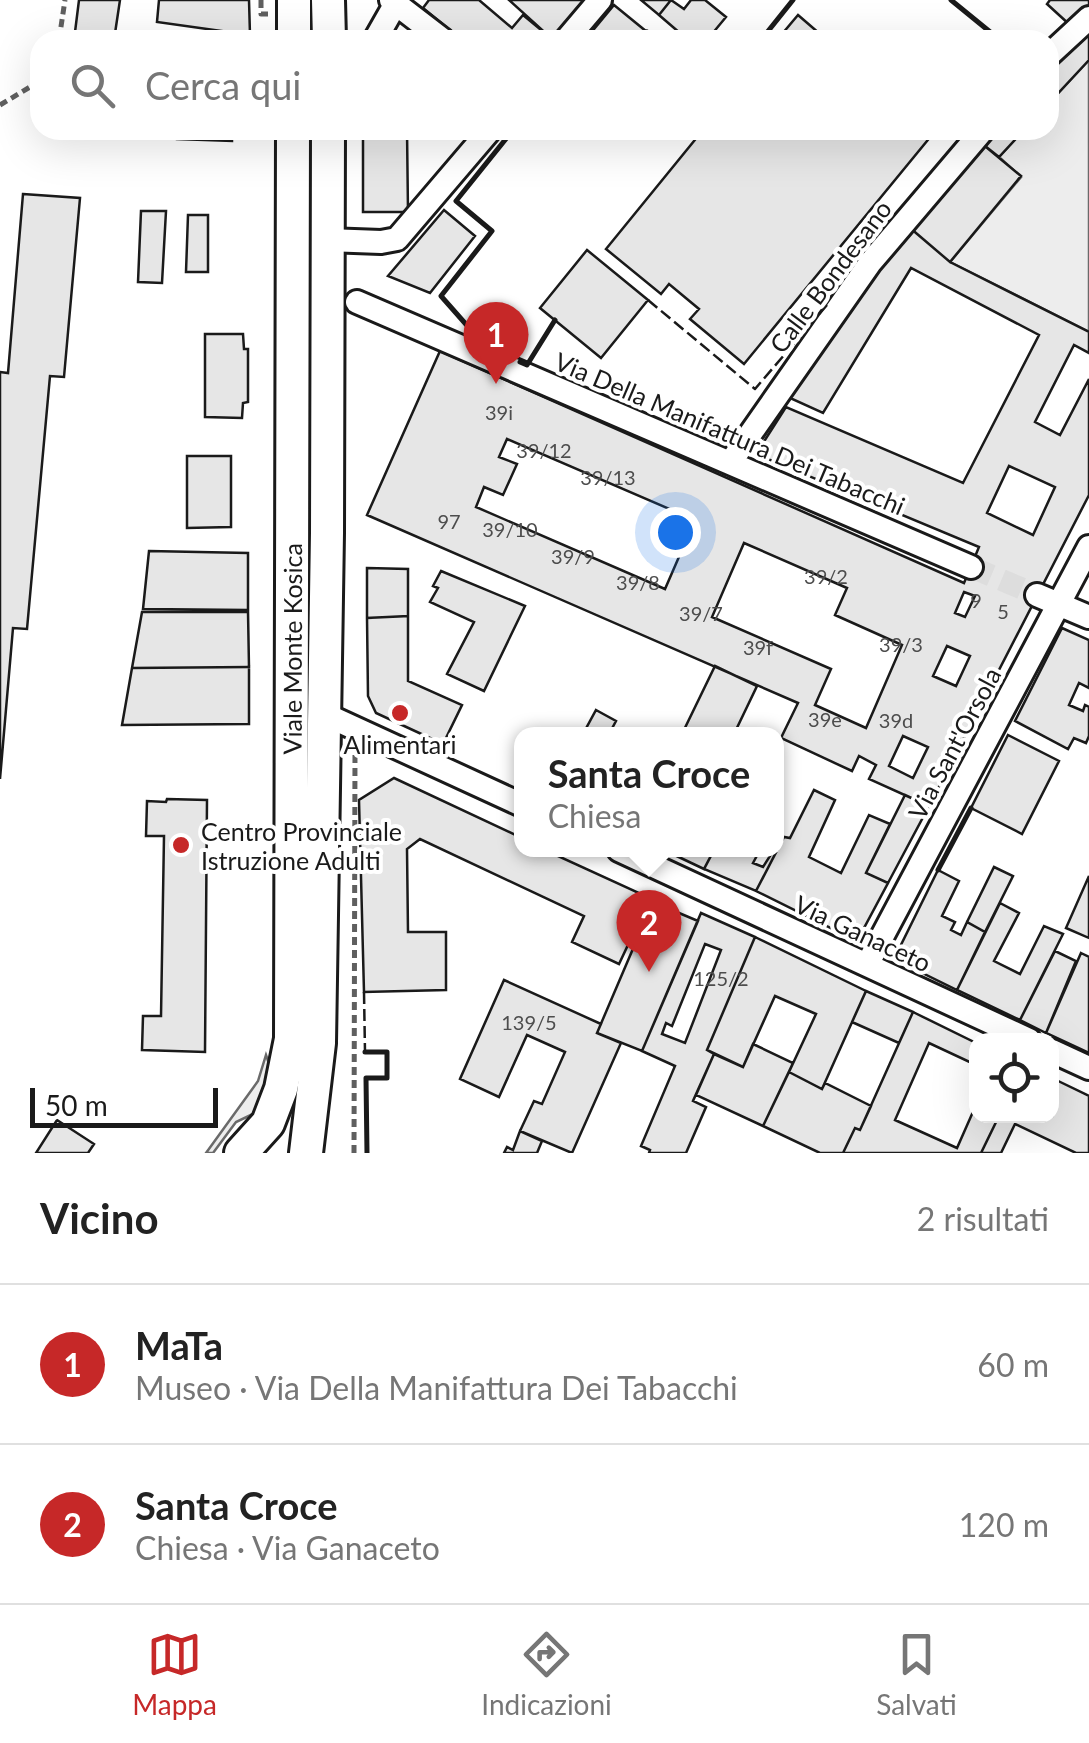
<!DOCTYPE html>
<html lang="it">
<head>
<meta charset="utf-8">
<style>
  body { margin:0; font-family:Lato,sans-serif; background:#f6f6f6; color:#222 }
  .controls { position:absolute; right:30px; bottom:30px; display:grid; overflow:hidden; border-radius:20px; box-shadow:0 10px 40px #0002 }
  .controls button { width:90px; height:90px; display:grid; place-items:center; padding:0; border:0; border-bottom:2px solid #e0e0e0; background:#fff; color:#222; font:50px sans-serif }
  .scale { position:absolute; left:30px; bottom:25px; width:188px; box-sizing:border-box; padding-left:10px; border:5px solid #1a1a1a; border-top:0; font-size:28px; line-height:35px; white-space:nowrap; color:#1a1a1a; -webkit-text-stroke:8px #fff; paint-order:stroke }
  .you { position:absolute; left:675px; top:532px; width:35px; height:35px; margin:-25px; border:8px solid #fff; border-radius:50%; background:#1a73e8; box-shadow:0 0 0 15px #1a73e833 }
  .badge { display:grid; place-items:center; width:65px; height:65px; border-radius:50%; background:#c62828; color:#fff; font-size:32px; font-weight:700 }
  .pin { position:absolute; translate:-50% -82px; filter:drop-shadow(0 2px 5px #0008) }
  .pin::after { content:''; position:absolute; top:52px; width:35px; height:30px; background:inherit; clip-path:polygon(0 0,100% 0,50% 100%) }
  .popup { position:absolute; left:514px; top:727px; width:270px; height:130px; box-sizing:border-box; display:grid; place-content:center; border-radius:20px; background:#fff; filter:drop-shadow(0 2px 8px #0005); font-size:32px; white-space:nowrap; color:#767676 }
  .popup b { font-size:38px; color:#222 }
  .popup::after { content:''; position:absolute; left:50%; top:100%; margin-left:-20px; border:20px solid transparent; border-top-color:#fff }
  .list { margin:0; padding:0; list-style:none }
  h2 { display:flex; justify-content:space-between; align-items:center; height:130px; margin:0; padding:0 40px; font-size:42px }
  h2 small { font-size:32px; font-weight:400; color:#767676 }
  .list li { display:grid; grid-template-columns:65px 1fr auto; gap:30px; align-items:center; box-sizing:border-box; height:160px; padding:0 40px; border-top:2px solid #e0e0e0 }
  .list b { display:block; font-size:38px; white-space:nowrap }
  .list p { margin:0; font-size:32px; white-space:nowrap; color:#767676 }
  .list em { font-size:32px; font-style:normal; color:#767676 }
  .icon { flex:none; width:55px; height:55px; fill:none; stroke:currentColor; stroke-width:2; stroke-linecap:round; stroke-linejoin:round }
  .map { position:relative; flex:none; width:1089px; height:1153px; overflow:hidden }
  .search { position:absolute; background:#fff; box-shadow:0 10px 40px #0002; left:30px; right:30px; top:30px; height:110px; display:flex; align-items:center; gap:25px; box-sizing:border-box; padding:0 35px; border-radius:30px; color:#767676; font-size:38px }
  .sheet { height:450px; background:#fff }
  nav { display:flex; justify-content:space-around; align-items:center; box-sizing:border-box; height:140px; border-top:2px solid #e0e0e0; background:#fff; font-size:28px; color:#767676 }
  nav a { display:grid; justify-items:center; gap:5px }
  nav .on { color:#c62828 }
  .map>svg:first-child { display:block }
  .built { fill:#ededed; stroke:#6a6a6a; stroke-width:2.5 }
  .building { fill:#e6e6e6; stroke:#1a1a1a; stroke-width:2.5; fill-rule:evenodd }
  .lines { fill:none; stroke-linecap:round; stroke-linejoin:round }
  .street-tunnel { stroke:#ddd; stroke-width:22; stroke-dasharray:22 11; stroke-linecap:butt }
  .street-casing { stroke:#1a1a1a; stroke-width:28 }
  .secondary-casing { stroke:#1a1a1a; stroke-width:38 }
  .path { stroke:#5f5f5f; stroke-width:5; stroke-dasharray:8 5; stroke-linecap:butt }
  .street { stroke:#fff; stroke-width:22 }
  .secondary { stroke:#fff; stroke-width:32 }
  .fence { stroke:#1a1a1a; stroke-width:2.5; stroke-dasharray:12 5; stroke-linecap:butt }
  .wall { stroke:#1a1a1a; stroke-width:5 }
  .poi-dot { fill:#c62828; stroke:#fff; stroke-width:4 }
  .labels { text-anchor:middle; dominant-baseline:central; stroke-width:8; stroke-linejoin:round; paint-order:stroke }
  .number-label { font-size:20px; fill:#4d4d4d }
  .street-label { font-size:25px; fill:#1a1a1a; stroke:#fff }
  .poi-label { font-size:25px; fill:#1a1a1a; stroke:#fff }
</style>
</head>
<body>
<div class="map">
<svg width="1089" height="1153" viewBox="0 0 1089 1153">
  <rect width="100%" height="100%" fill="#fff"/>
  <path class="built" d="M 1089,60 L 1089,332 L 950,262 L 1021,177 L 999,157 L 1024,130 L 1049,130 L 1049,103 Z
    M 266,1055 L 271,1069 L 255,1113 L 236,1122 L 213,1153 L 206,1153 L 258,1081 Z"/>
  <path class="building" d="M 79,0 L 120,0 L 114,40 L 74,40 Z
    M 159,0 L 249,0 L 250,35 L 157,22 Z
    M 429,0 L 479,0 L 512,28 L 523,15 L 552,39 L 462,40 L 423,8 Z
    M 509,0 L 584,0 L 552,39 Z
    M 641,0 L 671,0 L 659,15 Z
    M 671,0 L 684,9 L 691,0 L 705,0 L 726,17 L 707,40 L 688,40 L 659,15 Z
    M 1050,0 L 1089,0 L 1089,10 L 1070,25 L 1047,4 Z
    M 614,5 L 647,32 L 640,40 L 585,40 Z
    M 798,15 L 827,40 L 777,40 Z
    M 1089,24 L 1089,60 L 1049,103 L 1049,64 Z
    M 126,130 L 176,130 L 174,138 L 125,135 Z
    M 177,130 L 232,130 L 232,141 L 177,139 Z
    M 363,130 L 407,130 L 408,212 L 363,212 Z
    M 703,130 L 936,130 L 744,364 L 690,319 L 699,309 L 669,284 L 661,294 L 606,249 Z
    M 990,130 L 1024,130 L 999,157 L 980,142 Z
    M 980,142 L 1021,176 L 950,262 L 909,227 Z
    M 23,194 L 80,198 L 64,377 L 50,376 L 27,629 L 13,628 L 0,779 L 0,372 L 8,373 Z
    M 444,210 L 475,236 L 430,293 L 388,276 Z
    M 141,211 L 166,211 L 162,283 L 138,282 Z
    M 188,215 L 208,215 L 208,272 L 186,272 Z
    M 909,227 L 950,262 L 1089,332 L 1089,353 L 1074,345 L 1035,422 L 1060,435 L 1089,379 L 1089,495 L 929,806 L 869,779 L 876,765 L 859,756 L 852,771 L 781,738 L 798,703 L 367,515 L 440,351 L 964,583 L 979,547 L 756,454 L 786,407 L 963,483 L 1039,335 L 911,268 L 823,413 L 790,398 ZM 507,439 L 695,520 L 665,589 L 476,507 L 484,487 L 503,495 L 517,464 L 499,457 ZM 1009,466 L 1055,487 L 1033,535 L 987,513 ZM 744,543 L 847,588 L 835,615 L 902,645 L 866,728 L 815,705 L 831,669 L 712,617 ZM 964,592 L 975,596 L 965,617 L 955,613 ZM 947,646 L 970,656 L 956,686 L 933,676 ZM 903,736 L 928,747 L 913,778 L 889,766 Z
    M 587,250 L 648,300 L 601,358 L 540,308 Z
    M 205,334 L 243,334 L 244,349 L 248,349 L 248,402 L 243,403 L 242,418 L 205,417 Z
    M 187,456 L 231,456 L 231,527 L 187,528 Z
    M 149,551 L 248,553 L 248,610 L 143,609 Z
    M 367,568 L 408,569 L 408,616 L 367,618 Z
    M 441,571 L 525,606 L 484,691 L 447,674 L 474,622 L 430,602 L 438,588 L 433,586 Z
    M 142,612 L 248,612 L 249,667 L 132,668 Z
    M 408,616 L 408,681 L 462,705 L 443,744 L 376,713 L 368,696 L 367,618 Z
    M 1062,628 L 1089,640 L 1089,688 L 1079,683 L 1069,705 L 1083,711 L 1085,705 L 1089,707 L 1089,736 L 1086,743 L 1074,738 L 1068,749 L 1015,721 Z
    M 715,666 L 757,686 L 734,734 L 682,734 Z
    M 249,667 L 249,724 L 122,725 L 132,668 Z
    M 596,710 L 616,721 L 609,734 L 583,734 Z
    M 1008,735 L 1059,761 L 1022,834 L 971,808 Z
    M 394,778 L 522,838 L 522,850 L 545,850 L 650,898 L 619,964 L 572,942 L 584,916 L 420,839 L 407,849 L 408,932 L 446,932 L 446,990 L 364,992 L 359,800 Z
    M 814,790 L 835,800 L 809,857 L 841,873 L 869,815 L 890,824 L 866,873 L 888,883 L 857,941 L 756,891 L 784,837 L 790,838 Z
    M 905,795 L 929,806 L 888,883 L 866,873 Z
    M 167,799 L 207,800 L 205,1052 L 142,1050 L 143,1016 L 161,1016 L 164,836 L 146,836 L 147,801 L 166,802 Z
    M 776,832 L 784,837 L 756,891 L 704,869 L 714,850 L 776,850 ZM 760,850 L 770,856 L 763,867 L 753,863 Z
    M 664,850 L 714,850 L 704,869 Z
    M 994,867 L 1013,876 L 985,932 L 967,922 Z
    M 938,870 L 959,881 L 942,916 L 955,922 L 951,930 L 961,935 L 967,922 L 985,932 L 957,990 L 894,959 Z
    M 1089,876 L 1089,938 L 1066,928 Z
    M 653,902 L 698,921 L 642,1051 L 597,1033 Z
    M 1000,903 L 1019,913 L 994,961 L 1020,974 L 1044,926 L 1063,934 L 1020,1020 L 957,990 Z
    M 701,913 L 755,937 L 707,1050 L 714,1054 L 693,1101 L 706,1107 L 686,1153 L 649,1153 L 650,1150 L 641,1146 L 675,1066 L 642,1051 ZM 705,944 L 721,950 L 685,1043 L 662,1034 L 666,1023 L 672,1026 Z
    M 755,937 L 866,991 L 822,1089 L 789,1072 L 816,1014 L 775,996 L 743,1067 L 707,1050 Z
    M 1055,951 L 1076,961 L 1046,1033 L 1020,1020 Z
    M 1081,953 L 1089,957 L 1089,1053 L 1046,1033 Z
    M 504,980 L 601,1024 L 597,1033 L 621,1043 L 572,1153 L 520,1131 L 534,1101 L 542,1104 L 565,1052 L 527,1035 L 499,1097 L 460,1079 Z
    M 866,991 L 913,1012 L 899,1043 L 852,1022 Z
    M 913,1012 L 976,1043 L 976,1065 L 929,1043 L 895,1120 L 957,1148 L 976,1105 L 976,1116 L 999,1116 L 981,1153 L 843,1153 L 855,1128 L 860,1130 Z
    M 753,1044 L 793,1063 L 763,1126 L 696,1095 L 714,1054 L 743,1067 Z
    M 789,1072 L 822,1089 L 825,1083 L 871,1106 L 860,1130 L 855,1128 L 843,1153 L 820,1153 L 763,1126 Z
    M 1052,1078 L 1089,1096 L 1089,1153 L 1076,1153 L 1015,1124 L 1001,1153 L 981,1153 L 999,1116 L 1052,1116 Z
    M 57,1120 L 94,1144 L 88,1153 L 36,1153 Z
    M 520,1131 L 542,1141 L 537,1153 L 504,1153 L 507,1147 L 513,1150 Z"/>
  <g class="lines">
    <path class="street-tunnel" d="M 971,567 L 1037,595"/>
    <g class="street-casing">
      <path id="street" d="M 391,0 L 443,40
        M 375,40 L 396,3
        M 566,40 L 600,0
        M 1049,55 L 1089,18
        M 327,240 L 381,242 L 397,239 L 490,130
        M 357,302 L 971,567
        M 730,463 L 870,263 L 983,130
        M 1037,595 L 1089,617
        M 324,714 L 522,805
        M 619,850 L 1029,1040
        M 867,965 L 1089,547
        M 1052,1051 L 1089,1068"/>
    </g>
    <g class="secondary-casing">
      <g id="secondary">
        <path d="M 328,0 L 329,40"/>
        <path d="M 294,40 L 294,0"/>
        <path id="s1" d="M 241,1153 L 268,1123 L 281,1089 L 291,1039 L 293,130"/>
        <path d="M 306,1153 L 319,1043 L 327,533 L 328,130"/>
      </g>
    </g>
    <path class="path" d="M 261,0 L 261,14 L 269,14
      M 59,40 L 65,0
      M 0,105 L 40,81
      M 354,1153 L 355,751"/>
    <use href="#street" class="street"/>
    <use href="#secondary" class="secondary"/>
    <path class="fence" d="M 648,300 L 755,389 L 827,305
      M 364,992 L 365,1052"/>
    <path class="wall" d="M 951,0 L 1000,40
      M 647,32 L 657,40
      M 761,40 L 793,0
      M 493,350 L 486,347 L 441,296 L 492,231 L 456,201 L 513,130
      M 520,362 L 527,365 L 555,320
      M 938,870 L 971,808
      M 365,1052 L 387,1052 L 387,1078 L 366,1078 L 367,1153"/>
  </g>
  <g class="poi-dot">
    <circle cx="400" cy="713" r="10"/>
    <circle cx="181" cy="845" r="10"/>
  </g>
  <g class="labels">
    <g class="number-label">
      <text x="499" y="412">39i</text>
      <text x="544" y="450">39/12</text>
      <text x="608" y="477">39/13</text>
      <text x="449" y="521">97</text>
      <text x="510" y="529">39/10</text>
      <text x="573" y="556">39/9</text>
      <text x="826" y="576">39/2</text>
      <text x="638" y="582">39/8</text>
      <text x="976" y="600">9</text>
      <text x="1003" y="611">5</text>
      <text x="701" y="613">39/7</text>
      <text x="901" y="644">39/3</text>
      <text x="758" y="647">39f</text>
      <text x="825" y="719">39e</text>
      <text x="896" y="720">39d</text>
      <text x="721" y="978">125/2</text>
      <text x="529" y="1022">139/5</text>
    </g>
    <g class="street-label">
      <text transform="translate(830 276) rotate(-53)">Calle Bondesano</text>
      <text transform="translate(730 433) rotate(23)">Via Della Manifattura Dei Tabacchi</text>
      <text stroke="none"><textPath href="#s1" startOffset="518">Viale Monte Kosica</textPath></text>
      <text transform="translate(954 743) rotate(-62)">Via Sant'Orsola</text>
      <text transform="translate(863 933) rotate(25)">Via Ganaceto</text>
    </g>
    <g class="poi-label">
      <text x="400" y="744">Alimentari</text>
      <text x="201" y="831" text-anchor="start">Centro Provinciale<tspan x="201" dy="29">Istruzione Adulti</tspan></text>
    </g>
  </g>
</svg>
<div class="controls">
<button><svg class="icon" aria-label="locate" viewBox="0 0 24 24"><circle cx="12" cy="12" r="6"/><path d="M12 2v4M12 18v4M2 12h4M18 12h4"/></svg></button>
</div>
<div class="scale">50 m</div>
<div class="you"></div>
<div class="pin badge" style="left:496px;top:384px">1</div>
<div class="pin badge" style="left:649px;top:972px">2</div>
<div class="popup"><b>Santa Croce</b>Chiesa</div>
<div class="search"><svg class="icon" aria-label="search" viewBox="0 0 24 24"><circle cx="10" cy="10" r="6"/><path d="M15 15l6 6"/></svg>Cerca qui</div>
</div>
<section class="sheet">
<h2>Vicino<small>2 risultati</small></h2>
<ul class="list">
<li><span class="badge">1</span><div><b>MaTa</b><p>Museo · Via Della Manifattura Dei Tabacchi</p></div><em>60 m</em></li>
<li><span class="badge">2</span><div><b>Santa Croce</b><p>Chiesa · Via Ganaceto</p></div><em>120 m</em></li>
</ul>
</section>
<nav>
<a class="on"><svg class="icon" aria-label="map" viewBox="0 0 24 24"><path d="M3 6l6-2 6 2 6-2v14l-6 2-6-2-6 2zM9 4v14M15 6v14"/></svg>Mappa</a>
<a><svg class="icon" aria-label="directions" viewBox="0 0 24 24"><path d="M12 3l9 9-9 9-9-9zM9 14v-3h6M13 9l2 2-2 2"/></svg>Indicazioni</a>
<a><svg class="icon" aria-label="saved" viewBox="0 0 24 24"><path d="M7 4h10v16l-5-4-5 4z"/></svg>Salvati</a>
</nav>
</body>
</html>
